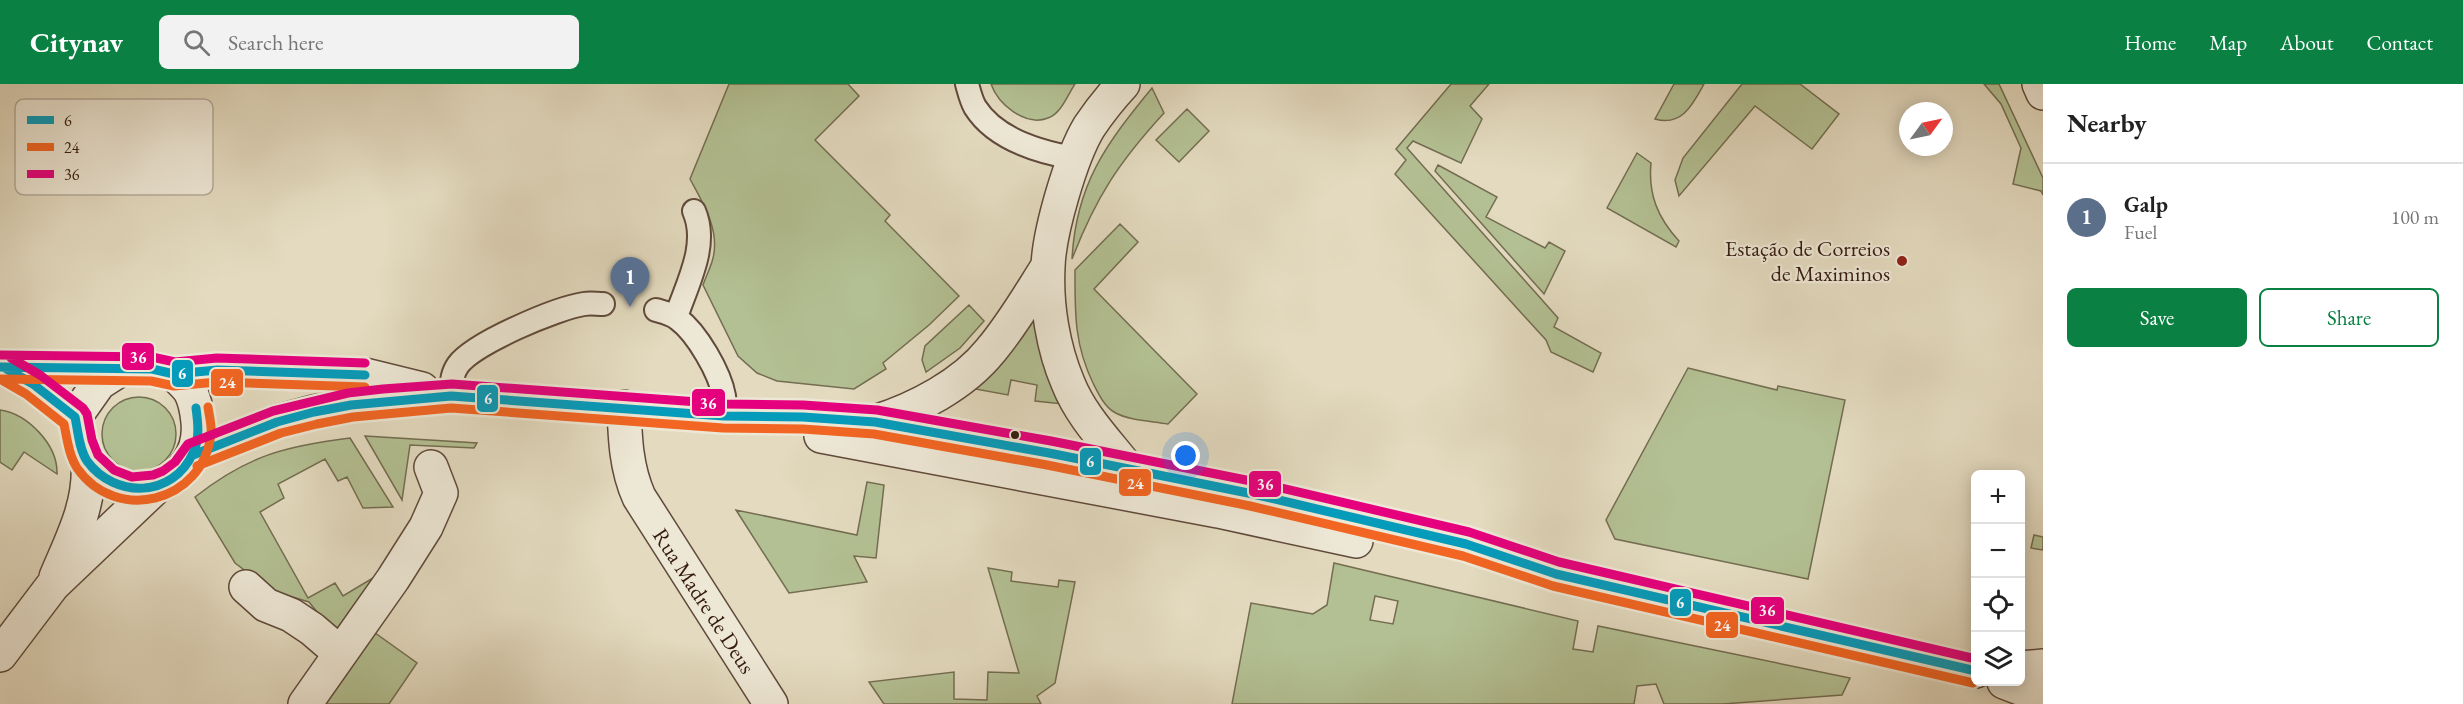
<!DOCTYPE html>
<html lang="en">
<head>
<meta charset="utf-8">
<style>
  body { margin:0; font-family:"EB Garamond",serif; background:#f2f2f2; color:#222 }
  .controls { position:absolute; right:18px; bottom:18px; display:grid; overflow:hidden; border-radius:9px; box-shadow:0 3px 15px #0003 }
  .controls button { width:54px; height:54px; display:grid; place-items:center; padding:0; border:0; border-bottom:2px solid #e0e0e0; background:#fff; color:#222; font:30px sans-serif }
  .compass { position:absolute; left:1899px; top:18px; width:54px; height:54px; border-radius:50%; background:#fff; box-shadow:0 3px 15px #0003; rotate:57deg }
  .you { position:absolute; left:1186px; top:372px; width:21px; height:21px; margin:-15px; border:4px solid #fff; border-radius:50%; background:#1a73e8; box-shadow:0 0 0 9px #1a73e833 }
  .badge { display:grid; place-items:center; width:39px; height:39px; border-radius:50%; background:#0b8043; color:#fff; font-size:20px; font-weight:700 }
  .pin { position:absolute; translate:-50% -50px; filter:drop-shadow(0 2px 3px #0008) }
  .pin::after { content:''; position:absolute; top:32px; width:21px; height:18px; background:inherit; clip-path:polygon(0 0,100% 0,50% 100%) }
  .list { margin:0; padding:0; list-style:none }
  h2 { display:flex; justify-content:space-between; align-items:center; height:78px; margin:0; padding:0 24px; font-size:26px }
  h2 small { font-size:20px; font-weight:400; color:#767676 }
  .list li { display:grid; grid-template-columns:39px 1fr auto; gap:18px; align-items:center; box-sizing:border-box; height:108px; padding:0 24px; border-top:2px solid #e0e0e0 }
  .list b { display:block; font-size:22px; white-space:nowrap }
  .list p { margin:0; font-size:20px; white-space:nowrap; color:#767676 }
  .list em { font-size:20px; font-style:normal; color:#767676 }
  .actions { display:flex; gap:12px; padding:18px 24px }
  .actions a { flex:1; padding:14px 0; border:2px solid #0b8043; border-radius:9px; text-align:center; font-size:21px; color:#0b8043 }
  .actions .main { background:#0b8043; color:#fff }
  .icon { flex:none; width:33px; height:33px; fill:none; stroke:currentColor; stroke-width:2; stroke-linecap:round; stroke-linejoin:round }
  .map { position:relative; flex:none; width:2043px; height:620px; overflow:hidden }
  header { display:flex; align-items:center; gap:36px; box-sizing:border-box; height:84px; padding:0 30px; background:#0b8043; color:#fff }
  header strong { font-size:28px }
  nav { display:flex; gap:33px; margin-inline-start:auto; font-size:21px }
  .search { width:420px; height:54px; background:#f2f2f2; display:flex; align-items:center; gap:15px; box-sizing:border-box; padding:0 21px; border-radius:9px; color:#767676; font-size:22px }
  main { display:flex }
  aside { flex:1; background:#fff }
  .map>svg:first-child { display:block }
  .green { fill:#b3c093; stroke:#746d51; stroke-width:1.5; fill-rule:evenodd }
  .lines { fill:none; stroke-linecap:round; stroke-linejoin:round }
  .service-casing { stroke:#604a3b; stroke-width:26 }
  .minor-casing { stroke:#604a3b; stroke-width:36 }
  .tertiary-casing { stroke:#604a3b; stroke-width:36 }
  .service { stroke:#ede7d5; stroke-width:22 }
  .minor { stroke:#ede7d5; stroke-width:33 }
  .tertiary { stroke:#ede7d5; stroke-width:33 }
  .bus-1-casing { stroke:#ede7d5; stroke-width:14 }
  .bus-2-casing { stroke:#ede7d5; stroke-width:14 }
  .bus-3-casing { stroke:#ede7d5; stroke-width:14 }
  .bus-1 { stroke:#059bbb; stroke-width:9 }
  .bus-2 { stroke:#f26522; stroke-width:9 }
  .bus-3 { stroke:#e5007d; stroke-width:9 }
  .poi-dot { fill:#8f2418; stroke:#ede7d5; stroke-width:2 }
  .bus-dot { fill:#341a0f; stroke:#ede7d5; stroke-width:2 }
  .labels { text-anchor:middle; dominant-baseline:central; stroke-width:4.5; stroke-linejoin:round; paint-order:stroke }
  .poi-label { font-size:22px; fill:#341a0f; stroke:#ede7d5; text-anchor:end }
  .street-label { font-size:22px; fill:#341a0f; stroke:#ede7d5 }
  .key { fill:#ede7d5; stroke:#b6aa9a; stroke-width:1.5 }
  .key-label { font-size:16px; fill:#341a0f }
  .line-badge { stroke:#ede7d5; stroke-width:2 }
  .badge-label { font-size:16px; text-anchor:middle; font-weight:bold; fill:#fff }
</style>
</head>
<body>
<header>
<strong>Citynav</strong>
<div class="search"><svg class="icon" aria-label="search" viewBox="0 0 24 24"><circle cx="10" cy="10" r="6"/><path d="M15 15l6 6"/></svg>Search here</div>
<nav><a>Home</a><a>Map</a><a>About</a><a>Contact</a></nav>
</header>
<main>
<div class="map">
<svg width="2043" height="620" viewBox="0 0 2043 620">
  <rect width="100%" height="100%" fill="#e3dabf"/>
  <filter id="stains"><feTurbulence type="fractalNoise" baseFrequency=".00333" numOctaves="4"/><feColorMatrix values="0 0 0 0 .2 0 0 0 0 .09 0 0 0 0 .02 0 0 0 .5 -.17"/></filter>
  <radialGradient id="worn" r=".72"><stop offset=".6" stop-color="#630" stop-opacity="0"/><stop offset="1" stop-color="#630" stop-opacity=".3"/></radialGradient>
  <path class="green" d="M 729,0 L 848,0 L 859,12 L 815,56 L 890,131 L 885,137 L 959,212 L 929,241 L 883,279 L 886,285 L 854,305 L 777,297 L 757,289 L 738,272 L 703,201 C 706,192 711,183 713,174 C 720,146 703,119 690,95 Z
    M 991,0 L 1075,0 C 1068,10 1061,30 1048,34 C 1025,43 998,20 991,0 Z
    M 1451,0 L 1489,0 L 1470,22 L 1482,35 L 1461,79 L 1413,57 L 1407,64 L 1558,234 L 1554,243 L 1601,269 L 1593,288 L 1551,268 L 1546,256 L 1395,90 L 1406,76 L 1396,65 Z
    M 1674,0 L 1704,0 C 1693,20 1682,43 1655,35 Z
    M 1742,0 L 1800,0 L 1839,30 L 1812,65 L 1755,22 L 1679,112 L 1675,96 L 1683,74 Z
    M 1984,0 L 1999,0 L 2043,94 L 2043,111 L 2041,107 L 2013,100 L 2021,64 L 2001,20 Z
    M 1152,4 L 1164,29 C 1119,78 1096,113 1072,175 C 1076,100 1106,60 1152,4 Z
    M 1187,25 L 1209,47 L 1179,78 L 1156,56 Z
    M 1637,69 L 1651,79 C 1648,111 1658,134 1679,157 L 1676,163 L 1607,124 Z
    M 1438,81 L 1497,113 L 1486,133 L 1545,164 L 1549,158 L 1565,167 L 1544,210 L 1435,87 Z
    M 1120,140 L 1138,158 L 1094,205 L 1197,310 L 1168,340 C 1152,337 1129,337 1114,328 C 1104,322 1098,309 1093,299 C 1074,260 1075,228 1075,186 Z
    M 1037,216 L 1063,320 L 1035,317 L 1037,301 L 1011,296 L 1008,311 L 970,304 Z
    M 969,221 L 984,237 L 960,264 L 926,288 L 922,276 L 925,262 Z
    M 1688,284 L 1777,306 L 1778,302 L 1845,316 L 1808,495 L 1615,455 L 1606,436 Z
    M102 350a37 37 0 1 1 74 0a37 37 0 1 1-74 0Z
    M 0,326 C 28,330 58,361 57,390 L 24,368 L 12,386 L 0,378 Z
    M 365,352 L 477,359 L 474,364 L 410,361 L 402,416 Z
    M 350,354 L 393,423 L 363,424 L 347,393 L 338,397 L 325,375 L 278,400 L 284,414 L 260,428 L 308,514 L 335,499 L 343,512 L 373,494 L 334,549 L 309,518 L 272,507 L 235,479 L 195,413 C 247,372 285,362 350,354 Z
    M 867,398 L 884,401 L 876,474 L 854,472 L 867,498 L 789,509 L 736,426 L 857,451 Z
    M 2034,451 L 2043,453 L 2043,466 L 2031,464 Z
    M 1334,479 L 1578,537 L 1573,565 L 1593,568 L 1598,542 L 1850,594 L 1842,611 L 1723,620 L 1664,620 L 1656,600 L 1637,602 L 1634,620 L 1232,620 L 1251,519 L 1313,530 L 1327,521 ZM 1375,512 L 1398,517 L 1393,540 L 1370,536 Z
    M 988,484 L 1012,488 L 1011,497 L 1058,503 L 1059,496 L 1075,498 L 1055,599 L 1037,612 L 1041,620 L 884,620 L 869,598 L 954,588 L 954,615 L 987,616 L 988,588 L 1019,589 Z
    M 371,546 L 417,579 L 389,620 L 323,620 Z"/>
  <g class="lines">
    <g class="service-casing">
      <path id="service" d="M 967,0 C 969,7 971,16 975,23 C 995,55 1039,68 1074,74
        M 656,226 C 663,228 672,230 678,235 C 697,249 720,289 724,312 C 725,318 724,326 724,332
        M 676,233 C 687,200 709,161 694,127
        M 451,312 C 452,300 451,291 458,281 C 474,259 557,224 584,220 C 590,219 597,220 603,220"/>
    </g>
    <g class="minor-casing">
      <path id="minor" d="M 1123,0 C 1111,13 1099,28 1089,43 C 1071,73 1049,148 1048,183 C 1046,221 1053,264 1068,299 C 1081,332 1107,358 1128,385
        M 624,323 C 625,354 626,384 639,413 L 771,620
        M 875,338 C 916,325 963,301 991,266 C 1013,240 1030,210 1048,182
        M 56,493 C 72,455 91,420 88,378
        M 246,503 L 266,521 L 291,531 L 312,545 L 340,569
        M 0,571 L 53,501 L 156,403
        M 305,620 L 393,495 L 426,443 L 441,409 L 431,383"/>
    </g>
    <g class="tertiary-casing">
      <path id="tertiary" d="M 2039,0 L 2043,9
        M 0,283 L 152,285 L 174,290 L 217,286 L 365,291 L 422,305
        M 5,284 L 33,300 L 75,333 C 78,348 79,365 88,377 C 122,431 204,401 198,338 C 197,328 195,316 190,307 C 186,301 179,295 174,290
        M 75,333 L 99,299 L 121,285
        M 821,352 L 1218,427 L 1356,457
        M 193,371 L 277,338 L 314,328 L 351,321 L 451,312 L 724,332 L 803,333 L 875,338 L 1049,369 L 1253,410 L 1466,460 L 1556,490 L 1976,587
        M 2020,584 L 2043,582
        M 2004,598 L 2043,613"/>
    </g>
    <use href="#service" class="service"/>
    <use href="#minor" class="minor"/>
    <use href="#tertiary" class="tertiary"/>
    <g class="bus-1-casing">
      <path id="bus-1" d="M 0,283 L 152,285 L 174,290 L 217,286 L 365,291
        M 5,284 L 33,300 L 75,333 C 78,347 79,365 87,377 C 115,415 173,414 193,369 C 200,355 198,339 196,324
        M 193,371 L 277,338 L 314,328 L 351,321 L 451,312 L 724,332 L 803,333 L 875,338 L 1049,369 L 1253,410 L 1466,460 L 1556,490 L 1976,587"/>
    </g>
    <g class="bus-2-casing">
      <path id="bus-2" d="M 0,295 L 151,297 L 174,302 L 217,298 L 365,303
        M 0,295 L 26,310 L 64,340 C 67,355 69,371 77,384 C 116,440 203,419 211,350 C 212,341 209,331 208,323
        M 197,382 L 281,349 L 317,340 L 353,333 L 451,324 L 723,344 L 803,345 L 874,350 L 1047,381 L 1250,422 L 1463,472 L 1553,502 L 1973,599"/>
    </g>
    <g class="bus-3-casing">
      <path id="bus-3" d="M 0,271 L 152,273 L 175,278 L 217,274 L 365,279
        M 11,274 L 40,291 L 83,324 L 87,330 L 92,356 L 98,371 L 114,386 L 132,393 L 153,391 L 163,387 L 175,378 L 188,360 L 273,327 L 348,309 L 383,305 L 452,300 L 725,320 L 803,321 L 877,326 L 1051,357 L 1256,398 L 1469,448 L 1559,478 L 1976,575"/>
    </g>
    <use href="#bus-1" class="bus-1"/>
    <use href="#bus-2" class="bus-2"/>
    <use href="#bus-3" class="bus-3"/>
  </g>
  <circle class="poi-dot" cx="1902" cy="177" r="6"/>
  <circle class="bus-dot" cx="1015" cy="351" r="5"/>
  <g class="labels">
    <g class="poi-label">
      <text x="1890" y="164">Estação de Correios<tspan x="1890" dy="25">de Maximinos</tspan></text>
    </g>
    <g class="street-label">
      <text transform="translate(704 517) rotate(57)">Rua Madre de Deus</text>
    </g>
  </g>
  <rect x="15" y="15" width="198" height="96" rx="9" class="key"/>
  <rect x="27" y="32" width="27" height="8" fill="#059bbb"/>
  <rect x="27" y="59" width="27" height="8" fill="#f26522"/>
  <rect x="27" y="86" width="27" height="8" fill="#e5007d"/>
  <g class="key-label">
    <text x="64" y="42">6</text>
    <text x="64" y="69">24</text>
    <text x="64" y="96">36</text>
  </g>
  <g class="line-badge">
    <rect x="121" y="258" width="34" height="29" rx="6" fill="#e5007d"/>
    <rect x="171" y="275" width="23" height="29" rx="6" fill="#059bbb"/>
    <rect x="210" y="284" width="34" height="29" rx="6" fill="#f26522"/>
    <rect x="476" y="300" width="23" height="29" rx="6" fill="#059bbb"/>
    <rect x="691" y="304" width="35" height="29" rx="6" fill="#e5007d"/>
    <rect x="1079" y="363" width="23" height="29" rx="6" fill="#059bbb"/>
    <rect x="1118" y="384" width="34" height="29" rx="6" fill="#f26522"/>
    <rect x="1248" y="386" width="34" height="28" rx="6" fill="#e5007d"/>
    <rect x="1669" y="504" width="23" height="29" rx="6" fill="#059bbb"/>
    <rect x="1750" y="512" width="35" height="29" rx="6" fill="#e5007d"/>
    <rect x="1705" y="527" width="34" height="28" rx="6" fill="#f26522"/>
  </g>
  <g class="badge-label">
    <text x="138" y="279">36</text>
    <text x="182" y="295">6</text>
    <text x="227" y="304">24</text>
    <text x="488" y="320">6</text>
    <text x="708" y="325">36</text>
    <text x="1090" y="383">6</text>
    <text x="1135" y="405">24</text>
    <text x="1265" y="406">36</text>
    <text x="1680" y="524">6</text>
    <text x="1767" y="532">36</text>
    <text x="1722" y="547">24</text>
  </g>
  <rect width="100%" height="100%" filter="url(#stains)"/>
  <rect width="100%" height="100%" fill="url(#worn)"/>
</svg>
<div class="controls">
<button>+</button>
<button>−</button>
<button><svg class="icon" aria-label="locate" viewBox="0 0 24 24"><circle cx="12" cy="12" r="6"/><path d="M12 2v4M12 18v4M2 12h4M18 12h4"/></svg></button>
<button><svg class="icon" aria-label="layers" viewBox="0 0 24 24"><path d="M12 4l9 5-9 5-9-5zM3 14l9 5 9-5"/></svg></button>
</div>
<svg class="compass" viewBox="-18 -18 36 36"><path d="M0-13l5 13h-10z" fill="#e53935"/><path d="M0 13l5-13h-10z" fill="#767676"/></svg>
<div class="you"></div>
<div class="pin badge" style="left:630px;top:223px;background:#5c6f8a">1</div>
</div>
<aside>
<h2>Nearby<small></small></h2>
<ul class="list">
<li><span class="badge" style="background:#5c6f8a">1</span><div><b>Galp</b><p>Fuel</p></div><em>100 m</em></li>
</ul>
<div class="actions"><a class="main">Save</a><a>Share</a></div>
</aside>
</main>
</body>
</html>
